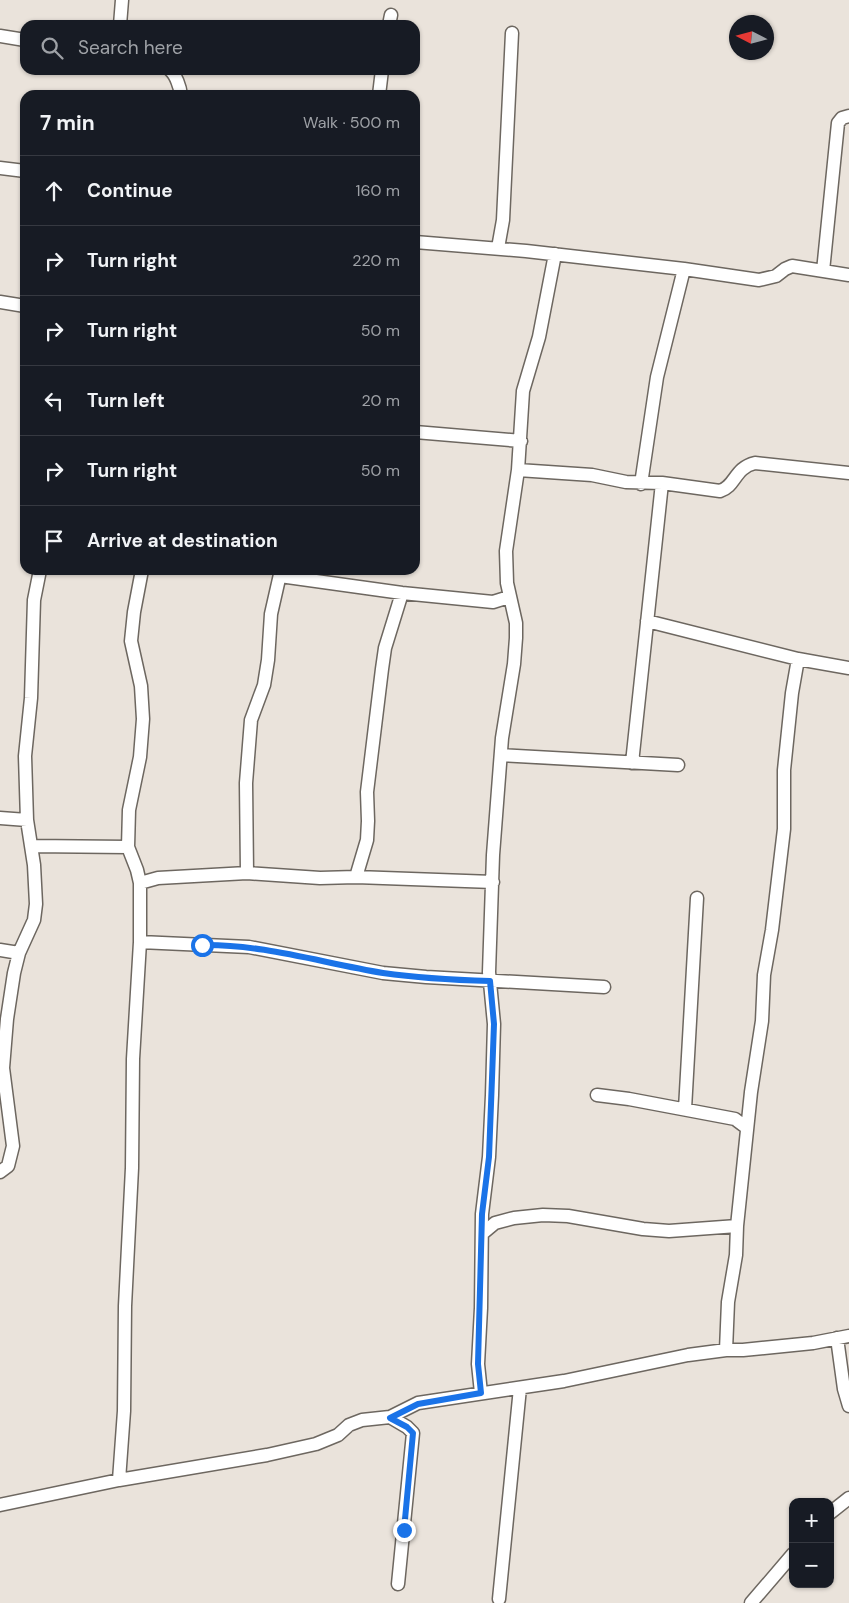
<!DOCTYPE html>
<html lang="en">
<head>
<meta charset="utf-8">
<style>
  body { margin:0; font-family:"DM Sans",sans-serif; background:#20242c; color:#f1f3f6 }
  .controls { position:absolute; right:15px; bottom:15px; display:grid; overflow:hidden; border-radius:10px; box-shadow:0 1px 4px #0004 }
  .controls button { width:45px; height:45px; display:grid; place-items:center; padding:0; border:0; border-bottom:1px solid #363941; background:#171b24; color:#f1f3f6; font:25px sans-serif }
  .compass { position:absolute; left:729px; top:15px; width:45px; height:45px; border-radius:50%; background:#171b24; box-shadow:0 1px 4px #0004; rotate:276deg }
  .stop { position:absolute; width:15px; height:15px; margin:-11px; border:4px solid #1a73e8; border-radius:50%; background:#fff }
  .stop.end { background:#1a73e8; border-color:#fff; box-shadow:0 1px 5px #0008 }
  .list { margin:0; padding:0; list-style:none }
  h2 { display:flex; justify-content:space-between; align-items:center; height:65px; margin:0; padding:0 20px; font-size:21px }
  h2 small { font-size:16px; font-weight:400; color:#9ea1a6 }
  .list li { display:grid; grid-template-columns:32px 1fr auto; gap:15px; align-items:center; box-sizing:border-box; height:70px; padding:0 20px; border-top:1px solid #363941 }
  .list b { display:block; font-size:19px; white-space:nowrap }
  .list em { font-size:16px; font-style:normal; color:#9ea1a6 }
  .icon { flex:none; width:28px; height:28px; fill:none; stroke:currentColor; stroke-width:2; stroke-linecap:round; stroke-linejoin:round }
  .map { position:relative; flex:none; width:849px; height:1603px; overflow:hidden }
  .search { position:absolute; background:#171b24; box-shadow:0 1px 4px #0004; left:20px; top:20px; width:400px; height:55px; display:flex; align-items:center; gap:12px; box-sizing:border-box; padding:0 18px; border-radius:15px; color:#9ea1a6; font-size:19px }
  .panel { position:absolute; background:#171b24; box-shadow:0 1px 4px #0004; left:20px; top:90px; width:400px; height:485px; border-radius:15px }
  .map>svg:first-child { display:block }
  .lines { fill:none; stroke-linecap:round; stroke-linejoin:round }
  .minor-casing { stroke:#6d6760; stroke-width:15 }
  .minor { stroke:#fff; stroke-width:12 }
  .route { stroke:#1a73e8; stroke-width:6 }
</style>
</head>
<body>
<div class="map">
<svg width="849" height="1603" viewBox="0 0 849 1603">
  <rect width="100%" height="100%" fill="#eae3db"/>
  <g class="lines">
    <g class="minor-casing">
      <path id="minor" d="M 120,25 L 122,0
        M 389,25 L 391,15
        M 0,36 L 25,40
        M 170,70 C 176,75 180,87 181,95
        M 379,95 L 382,70
        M 0,168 L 25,171
        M 415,242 L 526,251 L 684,269 L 759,280 L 776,276 L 785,269 L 792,266 L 849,275
        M 498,248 L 503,220 L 512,33
        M 823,271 L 838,123 L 842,118 L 849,116
        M 0,302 L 25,306
        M 415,432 L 521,441
        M 518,470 L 592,475 L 626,482 L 662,483 L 720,491 C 736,486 734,468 755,463 L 849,473
        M 641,484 L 657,377 L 684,269
        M 280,576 L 402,593 L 493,602 L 509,597
        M 647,621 L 798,659 L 849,668
        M 501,755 L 678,765
        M 632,763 L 662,483
        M 0,818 L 27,820
        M 31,846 L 128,847
        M 247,873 L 246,783 L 251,720 L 264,685 L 268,660 L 271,614 L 281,570
        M 356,877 L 367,840 L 368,821 L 367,792 L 382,669 L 385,648 L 402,593
        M 140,883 L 158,878 L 247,873 L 320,878 L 356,877 L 493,882
        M 140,942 L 249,947 L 383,973 L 426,977 L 604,987
        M 0,950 L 19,953
        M 597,1095 L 629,1099 L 735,1119 L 747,1128
        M 685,1109 L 697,898
        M 0,1172 L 8,1166 L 13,1146 L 3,1068 L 7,1019 L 14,973 L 19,953 L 34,920 L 36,904 L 34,865 L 27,820 L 25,756 L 31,698 L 34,600 L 40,570
        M 483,1233 L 495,1223 L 514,1218 L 543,1215 L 568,1216 L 643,1229 L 669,1231 L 737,1226
        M 837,1338 L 844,1389 L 849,1406
        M 726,1350 L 728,1302 L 736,1255 L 737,1226 L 751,1092 L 762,1021 L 764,975 L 772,930 L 784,829 L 784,770 L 792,693 L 798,659
        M 481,1393 L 478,1364 L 481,1308 L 482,1214 L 489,1157 L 492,1095 L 494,1024 L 489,972 L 493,855 L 502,738 L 514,664 L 516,638 L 516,623 L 507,583 L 506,551 L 518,470 L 523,391 L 539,337 L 555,254
        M 390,1417 L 407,1427 L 413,1433 L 398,1584
        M 119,1480 L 124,1411 L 125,1306 L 132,1168 L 133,1059 L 140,942 L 140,883 L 137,870 L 128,847 L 129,810 L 140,757 L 143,719 L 141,686 L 131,641 L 134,612 L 142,570
        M 0,1505 L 119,1480 L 267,1455 L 316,1444 L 338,1435 L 349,1425 L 362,1420 L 390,1417 L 418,1403 L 564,1381 L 688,1355 L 726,1350 L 743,1350 L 813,1343 L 849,1336
        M 830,1513 L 849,1498
        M 499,1599 L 520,1388
        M 751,1603 L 793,1554"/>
    </g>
    <use href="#minor" class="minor"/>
  </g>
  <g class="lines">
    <path class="route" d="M 202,945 C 263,944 322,963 383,973 C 418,978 454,980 490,981 L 494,1024 L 492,1078 L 489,1157 L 482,1214 L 478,1364 L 481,1393 L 418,1404 L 390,1418 L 407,1427 L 413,1433 L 404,1530"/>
  </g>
</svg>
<div class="controls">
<button>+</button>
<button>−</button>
</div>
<svg class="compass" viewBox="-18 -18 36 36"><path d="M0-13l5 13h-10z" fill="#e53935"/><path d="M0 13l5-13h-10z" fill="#9ea1a6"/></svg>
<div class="stop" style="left:202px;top:945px"></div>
<div class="stop end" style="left:404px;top:1530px"></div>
<div class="search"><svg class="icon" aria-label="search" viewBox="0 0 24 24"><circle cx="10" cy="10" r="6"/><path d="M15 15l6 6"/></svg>Search here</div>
<section class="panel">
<h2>7 min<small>Walk · 500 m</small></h2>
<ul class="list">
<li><svg class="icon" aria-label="ahead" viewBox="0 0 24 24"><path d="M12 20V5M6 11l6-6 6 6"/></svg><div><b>Continue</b></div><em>160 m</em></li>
<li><svg class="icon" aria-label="right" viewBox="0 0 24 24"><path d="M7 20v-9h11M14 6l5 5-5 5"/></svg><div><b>Turn right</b></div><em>220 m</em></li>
<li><svg class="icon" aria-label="right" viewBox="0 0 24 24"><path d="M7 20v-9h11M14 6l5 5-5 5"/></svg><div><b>Turn right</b></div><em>50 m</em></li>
<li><svg class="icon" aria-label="left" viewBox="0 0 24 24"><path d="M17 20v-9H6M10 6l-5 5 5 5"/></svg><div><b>Turn left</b></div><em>20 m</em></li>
<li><svg class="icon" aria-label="right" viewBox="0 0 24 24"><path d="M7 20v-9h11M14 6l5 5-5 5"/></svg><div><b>Turn right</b></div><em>50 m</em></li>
<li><svg class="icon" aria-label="arrive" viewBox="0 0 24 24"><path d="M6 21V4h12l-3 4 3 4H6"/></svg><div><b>Arrive at destination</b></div></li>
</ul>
</section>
</div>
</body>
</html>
